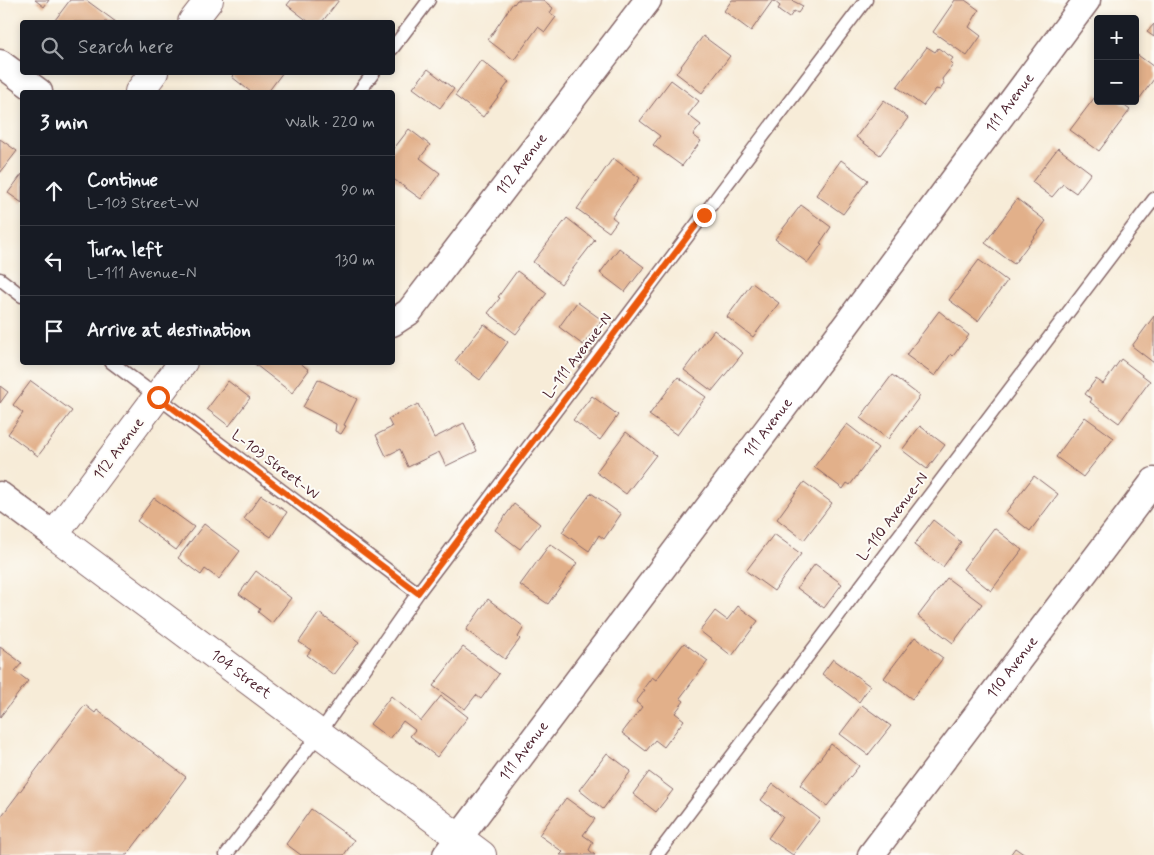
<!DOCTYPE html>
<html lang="en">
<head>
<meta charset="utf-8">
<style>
  body { margin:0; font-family:Mynerve,sans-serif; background:#20242c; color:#f1f3f6 }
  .controls { position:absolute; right:15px; top:15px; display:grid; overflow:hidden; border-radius:5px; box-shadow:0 2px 8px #0003 }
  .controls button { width:45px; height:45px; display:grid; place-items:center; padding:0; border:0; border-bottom:1px solid #363941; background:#171b24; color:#f1f3f6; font:25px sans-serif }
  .stop { position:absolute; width:15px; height:15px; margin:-11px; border:4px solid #ea580c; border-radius:50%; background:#fff }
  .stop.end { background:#ea580c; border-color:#fff; box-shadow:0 1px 5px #0008 }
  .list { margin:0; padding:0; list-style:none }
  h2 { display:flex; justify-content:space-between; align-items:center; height:65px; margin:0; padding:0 20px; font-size:21px }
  h2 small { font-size:16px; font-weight:400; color:#9ea1a6 }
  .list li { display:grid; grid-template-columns:32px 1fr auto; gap:15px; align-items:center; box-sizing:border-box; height:70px; padding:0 20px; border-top:1px solid #363941 }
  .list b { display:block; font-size:19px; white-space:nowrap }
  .list p { margin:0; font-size:16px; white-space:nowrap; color:#9ea1a6 }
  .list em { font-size:16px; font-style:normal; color:#9ea1a6 }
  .icon { flex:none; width:28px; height:28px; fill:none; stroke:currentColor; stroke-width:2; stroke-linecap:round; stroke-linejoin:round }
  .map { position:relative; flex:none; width:1154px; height:855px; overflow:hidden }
  .search { position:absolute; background:#171b24; box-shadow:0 2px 8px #0003; left:20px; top:20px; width:375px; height:55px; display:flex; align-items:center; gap:12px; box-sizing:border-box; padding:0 18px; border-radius:5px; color:#9ea1a6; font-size:19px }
  .panel { position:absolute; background:#171b24; box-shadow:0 2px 8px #0003; left:20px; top:90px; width:375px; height:275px; border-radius:5px }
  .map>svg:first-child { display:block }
  .building { fill:#e2b08a }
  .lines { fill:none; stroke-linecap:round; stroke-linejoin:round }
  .lane-casing { stroke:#876768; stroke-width:15 }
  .street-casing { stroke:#876768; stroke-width:29 }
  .secondary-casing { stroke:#876768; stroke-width:30 }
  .lane { stroke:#fff; stroke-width:12 }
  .street { stroke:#fff; stroke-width:26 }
  .secondary { stroke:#fff; stroke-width:28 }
  .route { stroke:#ea580c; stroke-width:6 }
  .labels { text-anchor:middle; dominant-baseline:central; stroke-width:4; stroke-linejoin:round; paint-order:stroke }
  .street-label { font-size:15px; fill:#4a1f2b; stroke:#fdfcf7 }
</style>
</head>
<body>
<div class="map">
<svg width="1154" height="855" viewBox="0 0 1154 855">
  <rect width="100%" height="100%" fill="#fdfcf7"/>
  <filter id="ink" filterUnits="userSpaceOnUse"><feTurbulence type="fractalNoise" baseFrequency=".02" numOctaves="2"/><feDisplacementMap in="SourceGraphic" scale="10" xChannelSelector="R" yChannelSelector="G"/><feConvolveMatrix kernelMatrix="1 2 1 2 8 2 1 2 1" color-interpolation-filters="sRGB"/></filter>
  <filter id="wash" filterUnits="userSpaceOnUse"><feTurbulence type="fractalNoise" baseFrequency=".0096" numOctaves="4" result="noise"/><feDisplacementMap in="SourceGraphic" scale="20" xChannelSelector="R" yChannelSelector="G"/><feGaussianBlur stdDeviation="1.12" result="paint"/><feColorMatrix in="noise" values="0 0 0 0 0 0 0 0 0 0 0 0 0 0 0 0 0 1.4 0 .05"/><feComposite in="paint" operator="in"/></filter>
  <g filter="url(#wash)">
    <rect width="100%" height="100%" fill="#f7ecd8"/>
    <g id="blocks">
      <path class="building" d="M 35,0 L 49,0 L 44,7 Z
        M 70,0 L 86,0 L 116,22 L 58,22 L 55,20 Z
        M 291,0 L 339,0 L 322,22 L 309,22 L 287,5 Z
        M 517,0 L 543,0 L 553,8 L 550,13 L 556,17 L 545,32 L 538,27 L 514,60 L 488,40 L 513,3 L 514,4 Z
        M 732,0 L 794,0 L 793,1 L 803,6 L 798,13 L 794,11 L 789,18 L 779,11 L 778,9 L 780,6 L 773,0 L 751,31 L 724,11 Z
        M 955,0 L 965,0 L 979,10 L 969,27 L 981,36 L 967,56 L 933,32 Z
        M 1154,24 L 1154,37 L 1147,32 Z
        M 703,36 L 730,56 L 702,93 L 676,73 Z
        M 927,47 L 935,52 L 938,48 L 953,58 L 950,62 L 953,65 L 942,79 L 944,84 L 940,90 L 936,89 L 923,106 L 897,87 Z
        M 1135,53 L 1154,67 L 1154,79 L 1137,102 L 1135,101 Z
        M 481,60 L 509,82 L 483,117 L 455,96 Z
        M 428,69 L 454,89 L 440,108 L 413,88 Z
        M 234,72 L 283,72 L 268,92 L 251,92 L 232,77 Z
        M 671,80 L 699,101 L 688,115 L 701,125 L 693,135 L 701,141 L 682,166 L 653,145 L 660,136 L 640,121 Z
        M 1098,93 L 1098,101 L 1118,101 L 1130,110 L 1099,151 L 1070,130 Z
        M 884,100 L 908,118 L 880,155 L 856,137 Z
        M 409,129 L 430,145 L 420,158 L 440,173 L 421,199 L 392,178 L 392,151 Z
        M 0,139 L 17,151 L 0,173 Z
        M 1058,148 L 1091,173 L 1076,193 L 1063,184 L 1052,197 L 1032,182 Z
        M 613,158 L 640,178 L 612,217 L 617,221 L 609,232 L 577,209 Z
        M 841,160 L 868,180 L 843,214 L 816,195 Z
        M 22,174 L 22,203 L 8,193 Z
        M 1017,199 L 1046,221 L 1014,264 L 985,243 Z
        M 801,205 L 831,227 L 820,243 L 822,244 L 808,263 L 775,239 Z
        M 567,218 L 595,240 L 561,284 L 533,262 Z
        M 619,248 L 644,267 L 625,292 L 600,273 Z
        M 979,260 L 1007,281 L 978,321 L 949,300 Z
        M 517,271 L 547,293 L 516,334 L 488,313 L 500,298 L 498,297 Z
        M 752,283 L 779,303 L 753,337 L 727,317 Z
        M 577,302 L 602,320 L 583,345 L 559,327 Z
        M 939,311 L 969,335 L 953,356 L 951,354 L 935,376 L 906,355 Z
        M 1154,316 L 1154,363 L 1132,346 Z
        M 484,324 L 508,342 L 480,380 L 455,361 Z
        M 714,330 L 743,353 L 712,391 L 684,370 Z
        M 1121,359 L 1150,381 L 1119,423 L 1090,402 L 1092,399 L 1085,394 L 1096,379 L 1103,384 Z
        M 252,362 L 299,362 L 309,370 L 292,393 Z
        M 892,375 L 920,396 L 888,439 L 860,418 Z
        M 678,377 L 706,397 L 677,435 L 649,415 Z
        M 318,379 L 357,399 L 344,425 L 346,426 L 341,434 L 335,431 L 336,424 L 303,407 Z
        M 31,381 L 72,411 L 38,456 L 8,434 L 23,413 L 13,405 Z
        M 228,381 L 250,398 L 229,426 L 207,409 Z
        M 0,386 L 8,392 L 0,403 Z
        M 592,396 L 618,415 L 600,440 L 573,420 Z
        M 418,404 L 434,438 L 464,423 L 477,451 L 446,466 L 439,452 L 408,467 L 400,449 L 386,456 L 376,435 L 392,427 L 388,419 Z
        M 1085,417 L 1114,438 L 1083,477 L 1056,457 Z
        M 847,424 L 878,448 L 850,485 L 847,483 L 843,489 L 814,467 Z
        M 920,426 L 945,445 L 927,469 L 902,450 Z
        M 626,432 L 656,455 L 626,494 L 596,472 Z
        M 1034,476 L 1058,494 L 1030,531 L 1006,512 Z
        M 804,482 L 832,503 L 804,540 L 777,519 Z
        M 591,493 L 621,514 L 604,539 L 599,535 L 589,551 L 562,532 Z
        M 261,495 L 287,512 L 271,537 L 244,519 Z
        M 154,498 L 194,527 L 176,550 L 137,521 Z
        M 514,504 L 540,524 L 520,549 L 495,530 Z
        M 933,520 L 961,542 L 943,567 L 914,545 Z
        M 204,524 L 240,551 L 219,579 L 205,569 L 201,575 L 178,558 Z
        M 994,528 L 1022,550 L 991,591 L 963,569 Z
        M 774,534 L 801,554 L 774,591 L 746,571 Z
        M 550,544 L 577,563 L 548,604 L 520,585 Z
        M 815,564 L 842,584 L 824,608 L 797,588 Z
        M 256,571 L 291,598 L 272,623 L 258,612 L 260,609 L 239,594 Z
        M 947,578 L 982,604 L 953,643 L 918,616 Z
        M 488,599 L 524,627 L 518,637 L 520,639 L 505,659 L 466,630 Z
        M 738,606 L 758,621 L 732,656 L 700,631 L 715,611 L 727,620 Z
        M 319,613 L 359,642 L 334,675 L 307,655 L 311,650 L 299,642 Z
        M 915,637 L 943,658 L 912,699 L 884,678 Z
        M 684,643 L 708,661 L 680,698 L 684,701 L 675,713 L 684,720 L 664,747 L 655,740 L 646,751 L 622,733 L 642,707 L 636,702 L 645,690 L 643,689 L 652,677 L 656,680 Z
        M 0,647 L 22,663 L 15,671 L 28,681 L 0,717 Z
        M 463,647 L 499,674 L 481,699 L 476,695 L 465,709 L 433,686 Z
        M 833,659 L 870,686 L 859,702 L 822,674 Z
        M 391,696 L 421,721 L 441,696 L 468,717 L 437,757 L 410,736 L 415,730 L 403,721 L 390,739 L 370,724 Z
        M 85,705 L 95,713 L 97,710 L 186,777 L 127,855 L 0,855 L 0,818 Z
        M 862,705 L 891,726 L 868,755 L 840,734 Z
        M 831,744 L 859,766 L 827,806 L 800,785 Z
        M 607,753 L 631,771 L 603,809 L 579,790 Z
        M 649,772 L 673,790 L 656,812 L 633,794 Z
        M 773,784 L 820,819 L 793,855 L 768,838 L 783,817 L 761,800 Z
        M 566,798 L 595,819 L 583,835 L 593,842 L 589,850 L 595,855 L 560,855 L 563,852 L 539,835 Z
        M 311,809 L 354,840 L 344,855 L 301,855 L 286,844 Z
        M 1015,848 L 1025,855 L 1010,855 Z"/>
    </g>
  </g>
  <g filter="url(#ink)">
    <use href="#blocks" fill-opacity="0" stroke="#876768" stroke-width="1"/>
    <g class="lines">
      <g class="lane-casing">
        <path id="lane" d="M 392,49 L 429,0
          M 359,92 L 374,72
          M 0,279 L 22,296
          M 111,362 L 418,593
          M 226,855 L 319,734 L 418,593 L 866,0
          M 657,855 L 1154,199"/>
      </g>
      <g class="street-casing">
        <g id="street">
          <path d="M 0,63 L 39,92"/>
          <path id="s1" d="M 392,323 L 409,312 L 648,0"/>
          <path d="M 0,495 L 54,535"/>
          <path id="s2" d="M 446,855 L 846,325 L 1087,0"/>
          <path id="s3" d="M 871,855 L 1154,481"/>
        </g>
      </g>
      <g class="secondary-casing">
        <g id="secondary">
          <path d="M 192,22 L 209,0"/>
          <path d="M 139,92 L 154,72"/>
          <path id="s4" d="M 183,362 L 54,535 L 482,855"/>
        </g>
      </g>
      <use href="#lane" class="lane"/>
      <use href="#street" class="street"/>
      <use href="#secondary" class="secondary"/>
    </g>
  </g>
  <g class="lines" filter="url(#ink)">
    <path class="route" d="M 158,397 L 418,593 L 704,215"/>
  </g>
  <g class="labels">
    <g class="street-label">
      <text stroke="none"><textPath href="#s2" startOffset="940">111 Avenue</textPath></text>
      <text stroke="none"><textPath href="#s1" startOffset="206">112 Avenue</textPath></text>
      <text transform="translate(578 356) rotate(-53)">L-111 Avenue-N</text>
      <text stroke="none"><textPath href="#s2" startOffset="535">111 Avenue</textPath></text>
      <text transform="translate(119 449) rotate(-53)">112 Avenue</text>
      <text transform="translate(275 465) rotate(37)">L-103 Street-W</text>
      <text transform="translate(893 517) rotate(-53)">L-110 Avenue-N</text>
      <text stroke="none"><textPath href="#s3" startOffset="235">110 Avenue</textPath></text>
      <text stroke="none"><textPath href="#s4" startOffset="449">104 Street</textPath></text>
      <text stroke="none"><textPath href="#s2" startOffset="130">111 Avenue</textPath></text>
    </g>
  </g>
</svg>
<div class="controls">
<button>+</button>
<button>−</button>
</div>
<div class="stop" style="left:158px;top:397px"></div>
<div class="stop end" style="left:704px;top:215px"></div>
<div class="search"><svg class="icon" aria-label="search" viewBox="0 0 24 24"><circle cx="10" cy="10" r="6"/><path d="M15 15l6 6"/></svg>Search here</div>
<section class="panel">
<h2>3 min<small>Walk · 220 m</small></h2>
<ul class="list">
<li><svg class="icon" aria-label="ahead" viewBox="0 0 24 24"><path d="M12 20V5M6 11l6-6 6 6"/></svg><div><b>Continue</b><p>L-103 Street-W</p></div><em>90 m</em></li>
<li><svg class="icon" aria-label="left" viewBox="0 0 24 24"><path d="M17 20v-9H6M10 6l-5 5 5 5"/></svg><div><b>Turn left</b><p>L-111 Avenue-N</p></div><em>130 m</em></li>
<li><svg class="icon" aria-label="arrive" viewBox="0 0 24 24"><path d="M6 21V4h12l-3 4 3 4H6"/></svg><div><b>Arrive at destination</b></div></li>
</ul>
</section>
</div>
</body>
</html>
